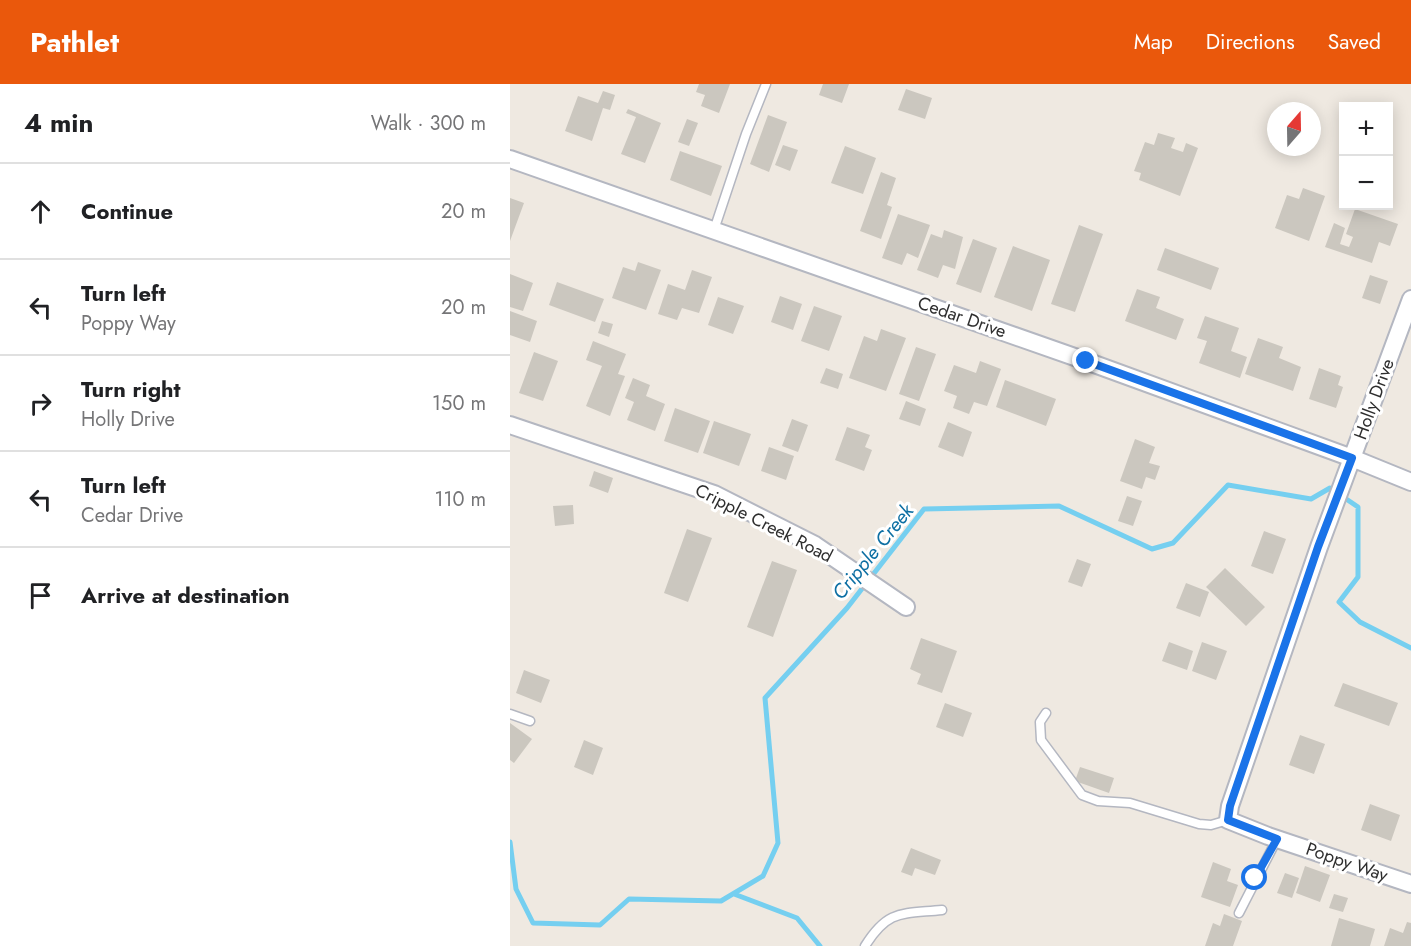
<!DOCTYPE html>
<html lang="en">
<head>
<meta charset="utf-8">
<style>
  body { margin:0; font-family:Jost,sans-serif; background:#f6f6f6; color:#202124 }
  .controls { position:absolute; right:18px; top:18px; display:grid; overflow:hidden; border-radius:0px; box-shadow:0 3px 15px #0003 }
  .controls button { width:54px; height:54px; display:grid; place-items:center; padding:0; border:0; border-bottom:2px solid #e0e0e0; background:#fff; color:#202124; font:30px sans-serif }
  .compass { position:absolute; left:757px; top:18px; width:54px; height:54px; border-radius:50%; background:#fff; box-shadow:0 3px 15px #0003; rotate:20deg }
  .stop { position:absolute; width:18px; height:18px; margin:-14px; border:4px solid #1a73e8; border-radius:50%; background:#fff }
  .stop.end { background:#1a73e8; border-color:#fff; box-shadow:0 2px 6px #0008 }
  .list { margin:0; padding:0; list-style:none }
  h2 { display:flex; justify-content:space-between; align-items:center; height:78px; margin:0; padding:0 24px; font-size:26px }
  h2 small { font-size:20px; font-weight:400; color:#757577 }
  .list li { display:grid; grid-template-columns:39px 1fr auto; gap:18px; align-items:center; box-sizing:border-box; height:96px; padding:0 24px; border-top:2px solid #e0e0e0 }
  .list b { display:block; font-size:22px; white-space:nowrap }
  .list p { margin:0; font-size:20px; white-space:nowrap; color:#757577 }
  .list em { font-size:20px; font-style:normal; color:#757577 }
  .icon { flex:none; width:33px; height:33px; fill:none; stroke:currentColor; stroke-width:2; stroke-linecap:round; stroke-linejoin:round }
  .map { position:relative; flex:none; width:901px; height:862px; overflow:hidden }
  header { display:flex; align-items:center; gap:36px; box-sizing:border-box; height:84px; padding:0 30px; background:#ea580c; color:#fff }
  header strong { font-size:28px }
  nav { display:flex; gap:33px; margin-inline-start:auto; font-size:21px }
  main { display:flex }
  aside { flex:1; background:#fff }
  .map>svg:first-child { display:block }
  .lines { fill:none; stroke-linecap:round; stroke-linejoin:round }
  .stream { stroke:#75cff0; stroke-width:5 }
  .building { fill:#cbc7bf }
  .service-casing { stroke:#b4b7c1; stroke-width:11 }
  .minor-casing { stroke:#b4b7c1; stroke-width:20 }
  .service { stroke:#fff; stroke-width:8 }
  .minor { stroke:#fff; stroke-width:16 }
  .route { stroke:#1a73e8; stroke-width:8 }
  .labels { text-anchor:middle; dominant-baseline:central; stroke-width:6; stroke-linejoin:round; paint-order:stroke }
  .street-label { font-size:18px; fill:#2e2e2e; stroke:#fff }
  .water-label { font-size:20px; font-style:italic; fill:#0d6fa3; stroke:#fff }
</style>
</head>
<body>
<header>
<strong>Pathlet</strong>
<nav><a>Map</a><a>Directions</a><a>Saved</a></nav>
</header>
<main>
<aside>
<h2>4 min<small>Walk · 300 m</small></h2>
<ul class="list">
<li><svg class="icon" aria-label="ahead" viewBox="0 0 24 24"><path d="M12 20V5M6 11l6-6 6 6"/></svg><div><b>Continue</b></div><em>20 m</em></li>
<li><svg class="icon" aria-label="left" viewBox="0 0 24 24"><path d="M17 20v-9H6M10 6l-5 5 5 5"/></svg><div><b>Turn left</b><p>Poppy Way</p></div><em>20 m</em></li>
<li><svg class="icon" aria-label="right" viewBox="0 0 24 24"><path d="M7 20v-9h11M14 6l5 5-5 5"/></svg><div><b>Turn right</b><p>Holly Drive</p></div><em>150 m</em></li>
<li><svg class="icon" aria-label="left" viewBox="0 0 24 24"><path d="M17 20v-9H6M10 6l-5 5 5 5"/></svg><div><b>Turn left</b><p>Cedar Drive</p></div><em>110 m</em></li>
<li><svg class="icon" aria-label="arrive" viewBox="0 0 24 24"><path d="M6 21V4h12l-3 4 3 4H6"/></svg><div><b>Arrive at destination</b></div></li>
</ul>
</aside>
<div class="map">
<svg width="901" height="862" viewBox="0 0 901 862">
  <rect width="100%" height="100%" fill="#efe9e1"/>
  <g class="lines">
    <path class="stream" d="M 0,758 L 6,805 L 23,839 L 90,841 L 119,815 L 211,817 L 253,792 L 268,759 L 255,614 L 337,524 L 414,425 L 549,422 L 642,465 L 663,459 L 718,401 L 801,415 L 820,404 L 848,423 L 848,493 L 829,518 L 850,538 L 901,564
      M 224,810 L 287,834 L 310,862"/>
  </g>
  <path class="building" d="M 189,0 L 220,0 L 209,29 L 191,22 L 195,11 L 186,8 Z
    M 313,0 L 339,0 L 332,19 L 309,11 Z
    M 396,5 L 422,14 L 415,35 L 388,26 Z
    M 93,7 L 105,11 L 100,26 L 93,24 L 82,57 L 55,47 L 68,12 L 88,19 Z
    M 118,25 L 151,39 L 135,79 L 111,70 L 126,33 L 116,29 Z
    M 258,31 L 277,38 L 259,88 L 240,80 Z
    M 177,35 L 188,39 L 179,62 L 168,58 Z
    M 648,49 L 665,54 L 661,64 L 673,68 L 676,59 L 688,64 L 670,112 L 629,96 L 631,89 L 624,87 L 635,58 L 644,61 Z
    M 273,61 L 288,66 L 280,87 L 265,81 Z
    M 335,62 L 366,74 L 353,110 L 321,99 Z
    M 170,67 L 212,82 L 201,112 L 160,96 Z
    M 371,88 L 386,94 L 377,121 L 382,123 L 371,155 L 350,147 Z
    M 793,104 L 815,112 L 799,157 L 765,144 L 777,111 L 789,115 Z
    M 0,114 L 14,119 L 0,157 Z
    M 845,125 L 888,140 L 880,162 L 869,158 L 862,179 L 815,163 L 824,139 L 835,144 L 830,160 L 839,163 L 843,153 L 836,150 Z
    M 388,130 L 420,141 L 408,174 L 397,169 L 392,181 L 372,174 Z
    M 569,141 L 593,150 L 565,228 L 541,220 Z
    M 434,146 L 453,153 L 445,185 L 433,181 L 428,194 L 407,186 L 421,150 L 432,154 Z
    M 463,155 L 487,164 L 471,209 L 446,200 Z
    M 503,162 L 540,176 L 522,227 L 484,213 Z
    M 655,164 L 709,184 L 701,206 L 647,186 Z
    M 128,178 L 151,186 L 136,226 L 102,214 L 113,183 L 125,187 Z
    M 182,186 L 202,193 L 189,229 L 172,224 L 167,236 L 148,230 L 158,200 L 175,206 Z
    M 0,190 L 23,199 L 13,227 L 0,223 Z
    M 860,191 L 878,197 L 870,220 L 852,214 Z
    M 47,198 L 94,215 L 85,238 L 39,221 Z
    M 627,205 L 650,213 L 646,224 L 674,235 L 666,256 L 615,237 Z
    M 270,212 L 292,220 L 283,246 L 261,238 Z
    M 208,213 L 234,222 L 223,250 L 198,241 Z
    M 304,222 L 332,232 L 319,267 L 291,257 Z
    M 0,227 L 27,237 L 20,258 L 0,251 Z
    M 695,232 L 729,244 L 721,267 L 737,273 L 730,294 L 689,279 L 697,257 L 687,254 Z
    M 92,237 L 103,240 L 99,253 L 88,249 Z
    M 371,245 L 396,254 L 376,307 L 339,294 L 354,252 L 367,257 Z
    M 748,254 L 773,263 L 769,274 L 791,283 L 783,307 L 735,290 Z
    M 83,257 L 116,270 L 108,290 L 115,292 L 100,332 L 76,322 L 92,282 L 76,276 Z
    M 406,263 L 426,270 L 409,317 L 389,310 Z
    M 24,268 L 48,277 L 33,317 L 9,309 Z
    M 470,277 L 491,285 L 477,322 L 464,318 L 459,330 L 443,324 L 447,312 L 434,307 L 444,281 L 466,289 Z
    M 316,284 L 333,290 L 328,305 L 310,299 Z
    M 809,284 L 831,292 L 828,301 L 833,303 L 826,324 L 799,315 Z
    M 123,294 L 140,301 L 136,312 L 155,320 L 145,347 L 117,336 L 124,318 L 115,314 Z
    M 495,296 L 546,315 L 536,342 L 486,323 Z
    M 396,317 L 416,325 L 410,342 L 389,335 Z
    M 165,324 L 200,337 L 188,369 L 154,357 Z
    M 282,335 L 298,341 L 288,368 L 272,362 Z
    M 204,337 L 241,350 L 229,382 L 193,369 Z
    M 438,338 L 462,348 L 453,373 L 428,363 Z
    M 337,343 L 360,351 L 355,363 L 362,366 L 354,387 L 325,376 Z
    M 625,355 L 645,363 L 639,379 L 650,382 L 645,396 L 636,393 L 632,405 L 610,397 Z
    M 259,363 L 284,372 L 276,396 L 251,387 Z
    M 84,387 L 103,394 L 98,409 L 79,402 Z
    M 617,412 L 632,417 L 623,442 L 608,437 Z
    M 63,421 L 64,440 L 45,442 L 43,422 Z
    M 177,445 L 202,454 L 178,518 L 154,509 Z
    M 754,447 L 776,455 L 763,490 L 741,482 Z
    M 567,475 L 581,480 L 572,503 L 558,498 Z
    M 262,477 L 287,486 L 263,553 L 237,543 Z
    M 715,484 L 755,523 L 736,542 L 696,503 Z
    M 676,499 L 699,508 L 690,533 L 666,524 Z
    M 411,554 L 447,567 L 432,609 L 407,600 L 411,590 L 400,585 Z
    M 659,558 L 683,567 L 677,586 L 652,577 Z
    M 692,558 L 717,567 L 706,596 L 682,587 Z
    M 14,586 L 40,596 L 31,619 L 6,609 Z
    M 833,599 L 888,619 L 879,642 L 824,622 Z
    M 435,619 L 462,629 L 453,653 L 426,643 Z
    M 0,639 L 22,655 L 4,679 L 0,676 Z
    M 790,651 L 815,660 L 804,690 L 779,681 Z
    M 74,656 L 93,664 L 83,691 L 64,683 Z
    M 570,683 L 604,694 L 599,709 L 565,697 Z
    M 860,720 L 890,731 L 881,757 L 851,746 Z
    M 401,764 L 431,776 L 425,791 L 405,784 L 402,792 L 391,788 Z
    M 703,778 L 721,785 L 717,797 L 728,801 L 720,823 L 691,813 Z
    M 795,782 L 820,791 L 810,818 L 786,809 Z
    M 775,789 L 789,794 L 782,814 L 767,809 Z
    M 824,810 L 838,814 L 833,828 L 819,824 Z
    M 714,830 L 732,837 L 723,862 L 695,862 L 703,839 L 710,842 Z
    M 829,834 L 865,845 L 860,862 L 821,862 Z
    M 897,838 L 901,839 L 901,862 L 874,862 L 880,844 L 893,849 Z"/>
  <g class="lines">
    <g class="service-casing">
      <path id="service" d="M 204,146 L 236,50 L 256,0
        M 536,629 L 530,638 L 531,656 L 572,711 L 588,717 L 620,719 L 689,740 L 701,741 L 718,736
        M 0,630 L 20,637
        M 729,829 L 767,755
        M 355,862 C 378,825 392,830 432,826"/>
    </g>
    <g class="minor-casing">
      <path id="minor" d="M 0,75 L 576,277 L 842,374 L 901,398
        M 901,215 L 809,463 L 720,722 L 718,736 L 758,752 L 901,800
        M 0,341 L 204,410 L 305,461 L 396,523"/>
    </g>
    <use href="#service" class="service"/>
    <use href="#minor" class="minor"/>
  </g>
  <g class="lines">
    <path class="route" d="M 576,277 L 842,374 L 808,463 L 720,722 L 718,736 L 767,755 L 745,794"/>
  </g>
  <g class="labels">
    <g class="street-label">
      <text transform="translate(452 233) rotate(19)">Cedar Drive</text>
      <text transform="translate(864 315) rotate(-70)">Holly Drive</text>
      <text transform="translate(254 439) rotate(27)">Cripple Creek Road</text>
      <text transform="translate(837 778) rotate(19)">Poppy Way</text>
    </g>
    <g class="water-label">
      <text transform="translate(363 468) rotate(-51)">Cripple Creek</text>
    </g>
  </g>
</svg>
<div class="controls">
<button>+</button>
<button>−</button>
</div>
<svg class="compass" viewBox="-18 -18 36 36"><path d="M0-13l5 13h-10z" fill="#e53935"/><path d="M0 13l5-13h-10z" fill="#757577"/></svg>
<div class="stop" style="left:745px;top:794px"></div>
<div class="stop end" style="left:576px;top:277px"></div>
</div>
</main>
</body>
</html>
